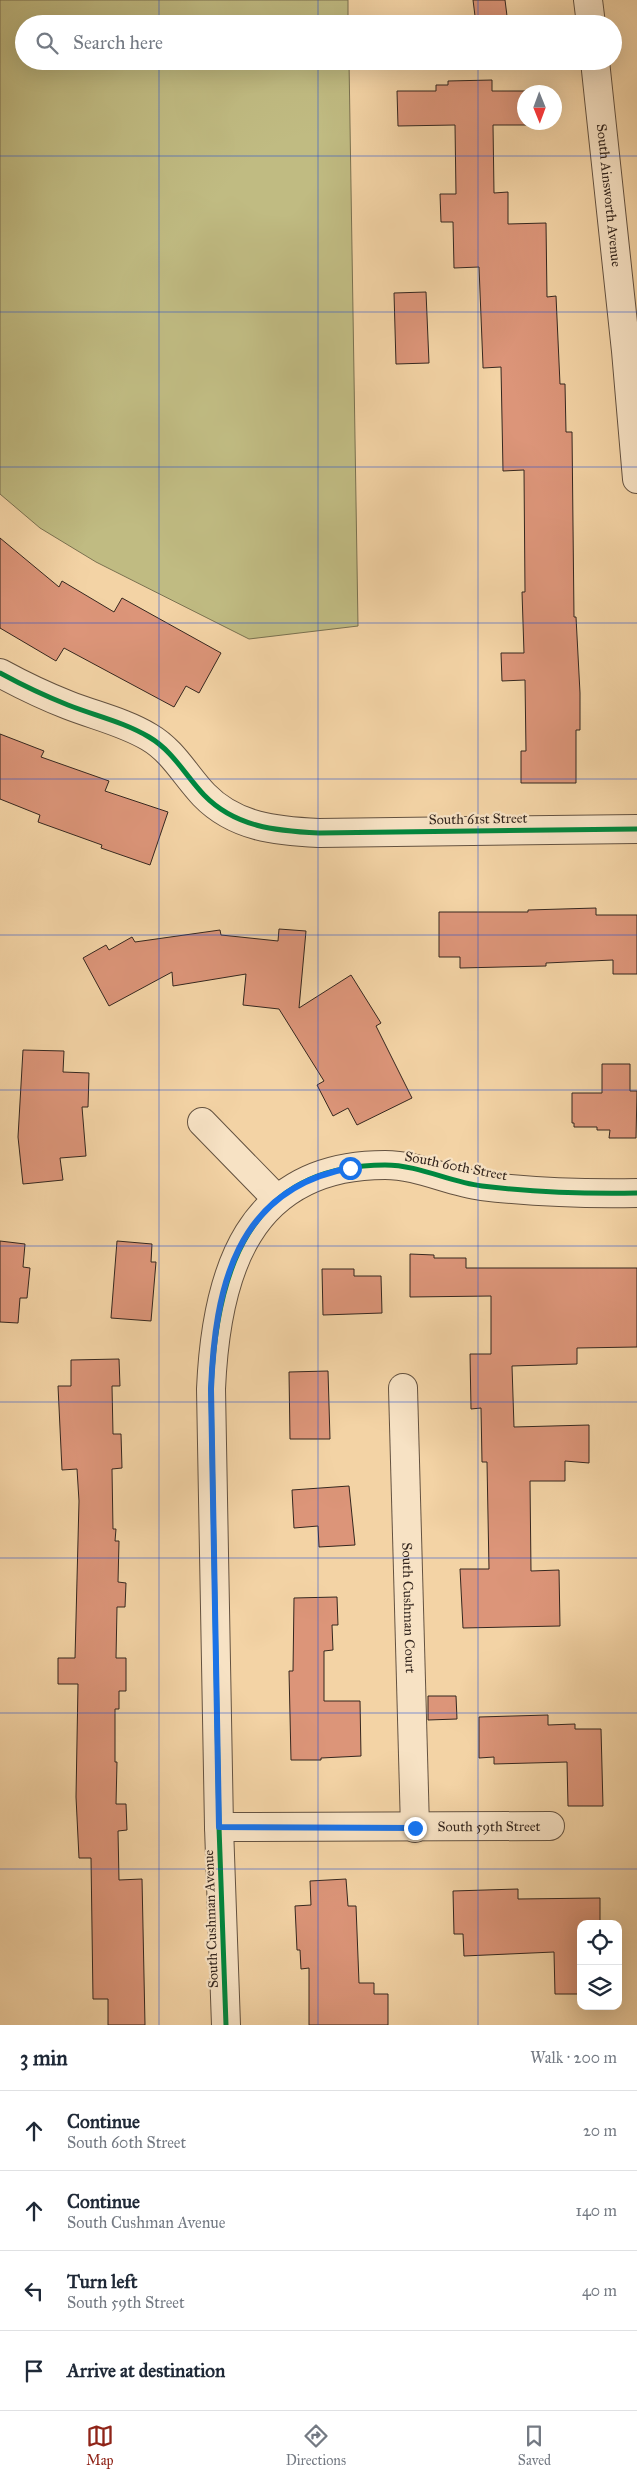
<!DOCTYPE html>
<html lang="en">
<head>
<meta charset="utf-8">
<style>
  body { margin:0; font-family:"IM FELL Great Primer",serif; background:#f6f6f7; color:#1f2937 }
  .controls { position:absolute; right:15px; bottom:15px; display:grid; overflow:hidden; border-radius:10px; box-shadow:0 5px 20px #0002 }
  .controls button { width:45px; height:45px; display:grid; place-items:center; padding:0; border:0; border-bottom:1px solid #e0e1e3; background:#fff; color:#1f2937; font:25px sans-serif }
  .compass { position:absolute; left:517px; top:85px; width:45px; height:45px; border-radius:50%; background:#fff; box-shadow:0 5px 20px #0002; rotate:179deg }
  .stop { position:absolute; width:15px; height:15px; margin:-11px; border:4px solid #1a73e8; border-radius:50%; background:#fff }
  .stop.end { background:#1a73e8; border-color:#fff; box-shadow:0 1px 5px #0008 }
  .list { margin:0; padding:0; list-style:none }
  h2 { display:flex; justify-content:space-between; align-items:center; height:65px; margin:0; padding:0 20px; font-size:21px }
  h2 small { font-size:16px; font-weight:400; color:#747a83 }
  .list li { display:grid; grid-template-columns:32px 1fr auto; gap:15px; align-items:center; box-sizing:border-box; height:80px; padding:0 20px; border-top:1px solid #e0e1e3 }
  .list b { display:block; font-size:19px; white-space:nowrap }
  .list p { margin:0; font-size:16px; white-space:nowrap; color:#747a83 }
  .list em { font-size:16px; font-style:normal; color:#747a83 }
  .icon { flex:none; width:28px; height:28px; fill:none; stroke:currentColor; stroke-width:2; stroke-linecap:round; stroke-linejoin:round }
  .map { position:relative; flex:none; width:637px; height:2025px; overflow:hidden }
  .search { position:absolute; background:#fff; box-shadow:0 5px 20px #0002; left:15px; right:15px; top:15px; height:55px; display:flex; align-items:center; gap:12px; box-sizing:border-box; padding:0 18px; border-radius:28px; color:#747a83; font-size:19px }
  .sheet { height:385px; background:#fff }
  nav { display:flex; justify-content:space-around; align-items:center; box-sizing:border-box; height:70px; border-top:1px solid #e0e1e3; background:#fff; font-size:14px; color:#747a83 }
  nav a { display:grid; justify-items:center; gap:2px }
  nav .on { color:#8f2418 }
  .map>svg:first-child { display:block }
  .green { fill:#c0bb82; stroke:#7a7150 }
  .building { fill:#dc9579; stroke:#35271f }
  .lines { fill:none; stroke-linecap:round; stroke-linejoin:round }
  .minor-casing { stroke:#645240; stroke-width:30 }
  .minor { stroke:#f7e2c4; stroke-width:28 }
  .cycleway-casing { stroke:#f7e2c4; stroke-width:8 }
  .cycleway { stroke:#00873e; stroke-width:5 }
  .route { stroke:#1a73e8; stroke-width:6 }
  .grid { fill:none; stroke:#1d4ed8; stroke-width:1; stroke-opacity:0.55 }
  .labels { text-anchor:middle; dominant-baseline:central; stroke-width:4.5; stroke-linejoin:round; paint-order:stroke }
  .street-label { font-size:14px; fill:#35271f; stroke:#f7e2c4 }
</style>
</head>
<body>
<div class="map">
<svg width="637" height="2025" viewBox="0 0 637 2025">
  <rect width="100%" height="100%" fill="#f3d3a5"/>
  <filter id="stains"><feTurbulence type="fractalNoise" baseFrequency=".004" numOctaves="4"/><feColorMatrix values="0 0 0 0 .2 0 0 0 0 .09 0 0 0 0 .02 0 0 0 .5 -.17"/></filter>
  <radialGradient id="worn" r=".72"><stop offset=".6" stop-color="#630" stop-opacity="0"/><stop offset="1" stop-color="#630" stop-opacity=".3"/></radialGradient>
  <path class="green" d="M 0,0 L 348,0 L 348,24 L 24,24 L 24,61 L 349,61 L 358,626 L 249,639 L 96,562 L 40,528 L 0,494 Z"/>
  <path class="building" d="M 473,0 L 505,0 L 508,24 L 476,24 Z
    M 492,80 L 492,91 L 527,91 L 524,92 L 524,122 L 527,125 L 493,125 L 494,193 L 508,192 L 508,224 L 546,223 L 547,297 L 556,296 L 560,384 L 565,384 L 566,432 L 572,432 L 574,617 L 576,617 L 580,693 L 580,730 L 576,730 L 576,783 L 521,783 L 521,751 L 526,751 L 525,680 L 502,681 L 501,653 L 524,653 L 522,592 L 525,592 L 524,470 L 503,471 L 501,367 L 483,368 L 483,366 L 479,267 L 454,268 L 453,222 L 441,222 L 440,194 L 456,194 L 455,125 L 398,126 L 397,91 L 436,91 L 436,85 L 448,85 L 448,81 Z
    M 426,292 L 429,363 L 396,364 L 394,293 Z
    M 0,538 L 59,587 L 62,581 L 114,612 L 122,598 L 221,653 L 199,693 L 186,686 L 174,707 L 64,648 L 56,661 L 0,628 Z
    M 0,734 L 44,751 L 41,757 L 109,781 L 105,791 L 168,812 L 150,865 L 101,848 L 102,845 L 38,822 L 40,815 L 0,799 Z
    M 596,908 L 596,915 L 637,915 L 637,974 L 613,974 L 613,960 L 546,963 L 546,966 L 460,968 L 460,957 L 439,957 L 439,912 L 528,912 L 528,910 Z
    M 279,929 L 306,931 L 299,1008 L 351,975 L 381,1023 L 376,1026 L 412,1098 L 357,1125 L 348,1108 L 333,1116 L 317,1085 L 324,1081 L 279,1009 L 243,1005 L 246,974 L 173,986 L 172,972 L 109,1006 L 83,958 L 106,945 L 109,950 L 132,937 L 135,942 L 220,930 L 221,935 L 278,941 Z
    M 23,1050 L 64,1051 L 63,1072 L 89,1073 L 88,1107 L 82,1107 L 86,1156 L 60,1158 L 63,1180 L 23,1184 L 18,1137 Z
    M 602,1064 L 630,1064 L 630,1091 L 637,1091 L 636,1138 L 609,1138 L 610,1130 L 597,1130 L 597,1127 L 574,1127 L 574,1123 L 572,1123 L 572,1093 L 602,1093 Z
    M 0,1241 L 25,1244 L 23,1267 L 30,1268 L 27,1298 L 20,1298 L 18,1323 L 0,1322 Z
    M 117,1241 L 152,1244 L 151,1262 L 156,1262 L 151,1321 L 111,1318 Z
    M 410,1254 L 434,1255 L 434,1258 L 466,1258 L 466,1268 L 637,1268 L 637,1347 L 577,1348 L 577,1364 L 512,1366 L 514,1427 L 589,1425 L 589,1463 L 565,1461 L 565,1481 L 530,1481 L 531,1571 L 559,1570 L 560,1626 L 463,1628 L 460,1569 L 489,1569 L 487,1462 L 482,1462 L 481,1408 L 471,1409 L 470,1354 L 491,1354 L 491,1296 L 410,1297 Z
    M 322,1269 L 354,1269 L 354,1276 L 381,1276 L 382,1313 L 323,1315 Z
    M 119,1359 L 120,1386 L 112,1386 L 113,1434 L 121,1434 L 122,1468 L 112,1469 L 113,1529 L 116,1529 L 115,1541 L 119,1541 L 118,1582 L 126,1583 L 125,1607 L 117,1607 L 116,1658 L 126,1658 L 126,1691 L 119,1691 L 119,1709 L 115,1709 L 115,1762 L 117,1762 L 116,1804 L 126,1804 L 127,1830 L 118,1831 L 119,1880 L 142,1879 L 145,2025 L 108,2025 L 108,1999 L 93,1999 L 91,1858 L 79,1858 L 76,1797 L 78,1684 L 58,1684 L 58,1658 L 75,1658 L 79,1501 L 77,1469 L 62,1470 L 58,1386 L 71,1386 L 71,1360 Z
    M 328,1371 L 330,1439 L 290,1439 L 289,1372 Z
    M 349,1486 L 355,1545 L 319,1547 L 318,1526 L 294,1528 L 292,1490 Z
    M 337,1597 L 338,1625 L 332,1625 L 333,1650 L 324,1651 L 324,1701 L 360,1701 L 361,1756 L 321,1758 L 321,1760 L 291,1760 L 289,1671 L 293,1671 L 294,1598 Z
    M 428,1696 L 456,1696 L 457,1719 L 428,1720 Z
    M 548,1715 L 548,1725 L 575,1724 L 575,1729 L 601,1729 L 603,1806 L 568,1806 L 567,1762 L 494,1764 L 494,1757 L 479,1758 L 479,1717 Z
    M 346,1879 L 348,1906 L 356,1906 L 359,1983 L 374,1983 L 374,1994 L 388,1994 L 388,2025 L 309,2025 L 309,1968 L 301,1969 L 300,1950 L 297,1950 L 295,1906 L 311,1905 L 310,1881 Z
    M 518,1889 L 518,1899 L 600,1898 L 600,1924 L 581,1924 L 581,1994 L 555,1994 L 554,1952 L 464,1956 L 463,1934 L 454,1934 L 453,1891 Z"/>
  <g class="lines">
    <g class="minor-casing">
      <g id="minor">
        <path d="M 588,0 L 591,24"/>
        <path id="s1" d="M 595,61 L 626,351 L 637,479"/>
        <path d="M 0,673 C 22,685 45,696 68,705 C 96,716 124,722 149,737 C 173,751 185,775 204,795 C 235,827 276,831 319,833 L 637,829"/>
        <path d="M 202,1122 L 277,1199"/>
        <path id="s2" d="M 403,1388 L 415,1828"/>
        <path id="s3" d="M 219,1827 L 550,1826"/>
        <path d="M 226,2025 L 219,1827 L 211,1389 C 216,1273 248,1165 385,1165 C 419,1165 449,1182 482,1186 C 533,1192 585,1194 637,1193"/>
      </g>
    </g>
    <use href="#minor" class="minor"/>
    <g class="cycleway-casing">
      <path id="cycleway" d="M 0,673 C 22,685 45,696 68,705 C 96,716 124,722 149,737 C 173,751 185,775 204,795 C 235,827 276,831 319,833 L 637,829
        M 226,2025 L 219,1827 L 211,1389 C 216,1273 248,1165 385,1165 C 419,1165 449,1182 482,1186 C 533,1192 585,1194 637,1193"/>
    </g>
    <use href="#cycleway" class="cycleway"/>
  </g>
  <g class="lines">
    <path class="route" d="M 350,1168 C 235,1189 215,1289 211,1389 L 219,1827 L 415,1828"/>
  </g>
  <path class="grid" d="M 159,0 L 159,24M 318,0 L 318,24M 478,0 L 478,24M 159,61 L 159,2025M 318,61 L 318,2025M 478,61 L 478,2025M 0,156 L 637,156M 0,312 L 637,312M 0,467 L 637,467M 0,623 L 637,623M 0,779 L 637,779M 0,935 L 637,935M 0,1090 L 637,1090M 0,1246 L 637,1246M 0,1402 L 637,1402M 0,1558 L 637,1558M 0,1713 L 637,1713M 0,1869 L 637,1869"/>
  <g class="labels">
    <g class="street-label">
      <text stroke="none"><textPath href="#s1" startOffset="135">South Ainsworth Avenue</textPath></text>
      <text transform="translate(478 819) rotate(-1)">South 61st Street</text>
      <text transform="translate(456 1166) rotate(11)">South 60th Street</text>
      <text stroke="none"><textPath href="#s2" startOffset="220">South Cushman Court</textPath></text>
      <text stroke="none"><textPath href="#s3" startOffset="270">South 59th Street</textPath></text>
      <text transform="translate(211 1919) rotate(-92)">South Cushman Avenue</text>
    </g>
  </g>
  <rect width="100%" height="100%" filter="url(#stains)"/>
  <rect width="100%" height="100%" fill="url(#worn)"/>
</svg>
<div class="controls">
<button><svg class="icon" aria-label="locate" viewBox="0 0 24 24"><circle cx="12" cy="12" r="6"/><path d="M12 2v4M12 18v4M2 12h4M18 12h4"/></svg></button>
<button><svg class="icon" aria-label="layers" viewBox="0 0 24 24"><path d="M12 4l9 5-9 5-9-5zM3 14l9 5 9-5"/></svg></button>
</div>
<svg class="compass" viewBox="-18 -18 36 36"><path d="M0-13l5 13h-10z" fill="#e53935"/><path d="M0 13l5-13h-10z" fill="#747a83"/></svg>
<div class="stop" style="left:350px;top:1168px"></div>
<div class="stop end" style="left:415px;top:1828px"></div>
<div class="search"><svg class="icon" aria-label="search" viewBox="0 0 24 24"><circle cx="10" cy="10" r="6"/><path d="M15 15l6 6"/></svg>Search here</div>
</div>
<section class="sheet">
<h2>3 min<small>Walk · 200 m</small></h2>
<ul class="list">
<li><svg class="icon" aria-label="ahead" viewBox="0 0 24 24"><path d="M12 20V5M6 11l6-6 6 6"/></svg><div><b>Continue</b><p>South 60th Street</p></div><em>20 m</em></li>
<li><svg class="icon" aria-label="ahead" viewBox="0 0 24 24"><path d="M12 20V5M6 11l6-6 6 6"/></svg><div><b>Continue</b><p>South Cushman Avenue</p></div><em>140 m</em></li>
<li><svg class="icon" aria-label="left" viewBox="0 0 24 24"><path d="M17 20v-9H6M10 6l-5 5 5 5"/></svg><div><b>Turn left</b><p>South 59th Street</p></div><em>40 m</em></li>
<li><svg class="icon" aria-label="arrive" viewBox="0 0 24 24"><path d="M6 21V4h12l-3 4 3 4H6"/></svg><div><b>Arrive at destination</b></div></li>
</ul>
</section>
<nav>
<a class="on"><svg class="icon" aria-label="map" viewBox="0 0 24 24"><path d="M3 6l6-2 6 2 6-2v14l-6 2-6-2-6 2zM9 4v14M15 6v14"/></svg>Map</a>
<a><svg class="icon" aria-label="directions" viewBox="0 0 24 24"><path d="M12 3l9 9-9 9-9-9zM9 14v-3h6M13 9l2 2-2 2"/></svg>Directions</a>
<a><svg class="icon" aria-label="saved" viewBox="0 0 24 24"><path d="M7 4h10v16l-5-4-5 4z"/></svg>Saved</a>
</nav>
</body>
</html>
